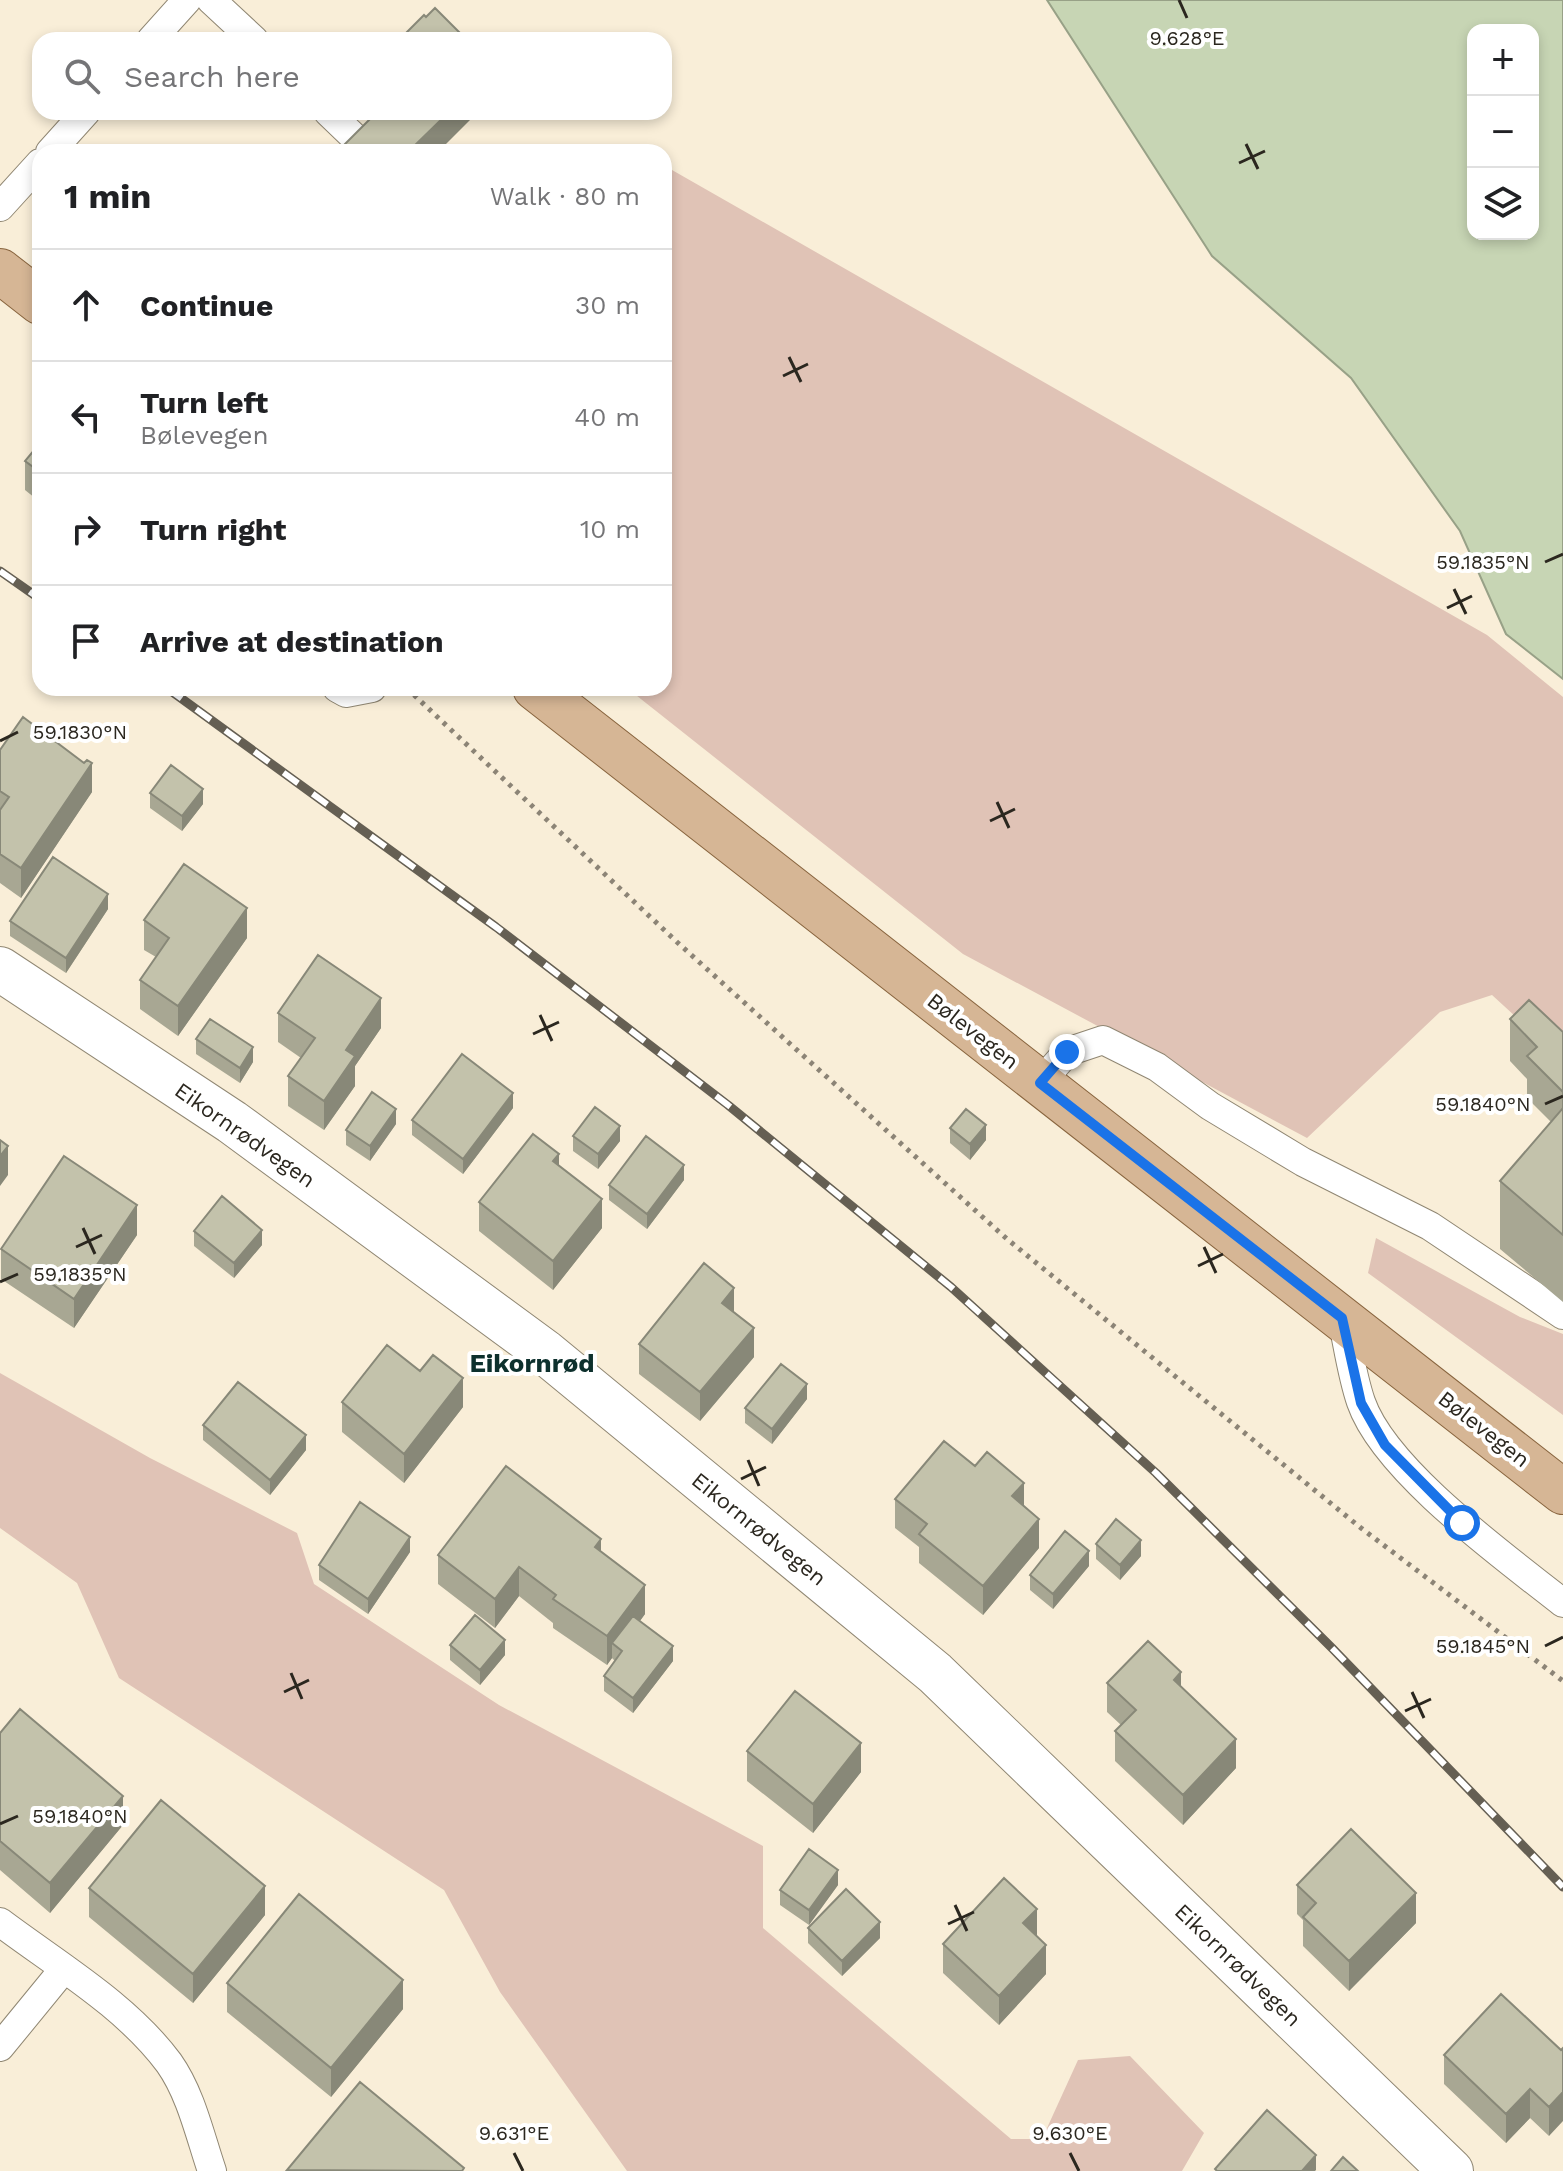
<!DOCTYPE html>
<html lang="en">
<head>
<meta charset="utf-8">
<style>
  body { margin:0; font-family:"Work Sans",sans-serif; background:#f2f2f2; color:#202124 }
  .controls { position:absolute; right:24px; top:24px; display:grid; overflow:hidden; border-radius:16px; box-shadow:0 4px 12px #0003 }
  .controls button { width:72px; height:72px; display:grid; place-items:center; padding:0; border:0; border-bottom:2px solid #e0e0e0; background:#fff; color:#202124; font:40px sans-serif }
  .stop { position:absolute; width:24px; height:24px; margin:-18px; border:6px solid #1a73e8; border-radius:50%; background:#fff }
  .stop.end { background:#1a73e8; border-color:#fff; box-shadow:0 2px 8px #0008 }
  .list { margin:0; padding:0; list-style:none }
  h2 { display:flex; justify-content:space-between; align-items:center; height:104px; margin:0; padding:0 32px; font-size:34px }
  h2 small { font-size:26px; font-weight:400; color:#757577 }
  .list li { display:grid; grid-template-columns:52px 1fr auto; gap:24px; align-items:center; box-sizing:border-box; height:112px; padding:0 32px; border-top:2px solid #e0e0e0 }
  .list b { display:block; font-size:30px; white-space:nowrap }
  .list p { margin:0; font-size:26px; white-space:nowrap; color:#757577 }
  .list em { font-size:26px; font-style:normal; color:#757577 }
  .icon { flex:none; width:44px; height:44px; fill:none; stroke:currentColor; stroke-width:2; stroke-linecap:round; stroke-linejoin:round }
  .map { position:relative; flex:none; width:1563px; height:2171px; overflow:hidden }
  .search { position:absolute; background:#fff; box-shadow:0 4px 12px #0003; left:32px; top:32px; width:640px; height:88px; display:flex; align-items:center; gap:20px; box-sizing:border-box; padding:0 28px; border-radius:24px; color:#757577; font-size:30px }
  .panel { position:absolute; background:#fff; box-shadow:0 4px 12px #0003; left:32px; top:144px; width:640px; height:552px; border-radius:24px }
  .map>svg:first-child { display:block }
  .green { fill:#e0c3b6 }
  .water { fill:#c7d5b4; stroke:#98a187; stroke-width:2; fill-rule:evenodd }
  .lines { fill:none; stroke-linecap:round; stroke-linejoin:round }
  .service-casing { stroke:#908773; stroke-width:30 }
  .minor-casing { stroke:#908773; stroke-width:46 }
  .primary-casing { stroke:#88643e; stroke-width:46 }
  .path { stroke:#8c8476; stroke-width:5; stroke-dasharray:4 6; stroke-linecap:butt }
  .service { stroke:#fff; stroke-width:28 }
  .minor { stroke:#fff; stroke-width:44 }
  .primary { stroke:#d6b695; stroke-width:44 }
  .rail-casing { stroke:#655f53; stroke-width:9 }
  .rail { stroke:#fff; stroke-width:6; stroke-dasharray:18; stroke-linecap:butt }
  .wall { fill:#a8a793 }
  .shaded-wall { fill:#888878 }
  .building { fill:#c3c2ab; stroke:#888878; stroke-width:2 }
  .route { stroke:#1a73e8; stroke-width:10 }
  .ticks { fill:none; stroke:#2b271f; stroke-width:3 }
  .labels { text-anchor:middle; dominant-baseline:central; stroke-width:8; stroke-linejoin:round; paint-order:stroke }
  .street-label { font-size:22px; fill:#2b271f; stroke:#fff }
  .quarter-label { font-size:26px; font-weight:bold; fill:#0d302d; stroke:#fff }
  .ticks-label { font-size:20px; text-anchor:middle; fill:#2b271f; stroke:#fff; stroke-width:8; stroke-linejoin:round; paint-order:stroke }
</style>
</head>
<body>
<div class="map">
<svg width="1563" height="2171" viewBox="0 0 1563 2171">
  <rect width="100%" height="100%" fill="#f9eed8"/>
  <path class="green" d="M 665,166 L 1487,635 L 1563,697 L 1563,1060 L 1492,995 L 1440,1012 L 1307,1138 L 963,954 L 627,688 L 664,688 Z
    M 1376,1238 L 1520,1317 L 1563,1334 L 1563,1415 L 1368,1273 Z
    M 0,1373 L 150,1458 L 297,1533 L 314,1584 L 499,1705 L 763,1846 L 763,1928 L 1011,2139 L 1042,2139 L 1078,2060 L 1130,2056 L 1204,2133 L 1182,2171 L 627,2171 L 500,1992 L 444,1890 L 119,1678 L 77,1583 L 0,1528 Z"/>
  <path class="water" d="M 1047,0 L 1563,0 L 1563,679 L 1506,634 L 1460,531 L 1351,378 L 1212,256 ZM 1473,30 L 1533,30 L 1533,234 L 1473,234 Z"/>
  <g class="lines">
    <g class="service-casing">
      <path id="service" d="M 211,0 L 254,40
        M 151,40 L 187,0
        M 328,112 L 354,137
        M 50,152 L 86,112
        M 0,207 L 40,163
        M 337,688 L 346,693 L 372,688
        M 1040,1083 L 1067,1052 L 1103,1040 L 1157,1067 L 1210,1106 L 1303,1162 L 1430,1226 L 1563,1315
        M 1342,1318 C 1348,1346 1352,1376 1361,1402 C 1385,1471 1505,1557 1563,1603
        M 0,1922 C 57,1965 126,2005 169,2063 C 191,2094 200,2136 212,2171
        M 0,2047 L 63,1970"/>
    </g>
    <g class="minor-casing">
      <path id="minor" d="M 0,969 L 232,1122 L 545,1352 L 935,1673 L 1451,2171"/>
    </g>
    <g class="primary-casing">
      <path id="primary" d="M 0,271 L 40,302
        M 535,688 L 1563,1492"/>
    </g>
    <path class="path" d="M 414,695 L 678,943 L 1007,1239 L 1361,1528 L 1563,1681"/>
    <use href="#service" class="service"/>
    <use href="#minor" class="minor"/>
    <use href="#primary" class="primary"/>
    <g class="rail-casing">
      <path id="rail" d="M 0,571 L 40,599
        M 167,688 L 496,927 L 728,1105 L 951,1287 L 1156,1473 L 1332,1648 L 1563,1887"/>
    </g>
    <use href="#rail" class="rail"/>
  </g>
  <path class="wall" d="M 40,443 L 40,502 L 25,490 L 25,461 Z
    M 0,750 L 92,792 L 21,898 L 0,883 Z
    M 150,793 L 203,804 L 182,831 L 150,808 Z
    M 108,909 L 66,973 L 10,936 L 10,921 Z
    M 144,920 L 247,938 L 178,1036 L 140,1009 L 140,980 L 156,957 L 144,950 Z
    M 278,1013 L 381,1028 L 355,1066 L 355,1086 L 324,1130 L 288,1106 L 288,1076 L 301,1058 L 278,1042 Z
    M 1510,1019 L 1563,1032 L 1563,1302 L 1500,1249 L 1500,1181 L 1551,1122 L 1527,1098 L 1527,1079 L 1510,1061 Z
    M 196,1039 L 253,1062 L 240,1083 L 196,1054 Z
    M 513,1108 L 463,1174 L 412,1135 L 412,1120 Z
    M 396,1124 L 370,1161 L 346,1145 L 346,1130 Z
    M 950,1128 L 986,1140 L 970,1160 L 950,1143 Z
    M 573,1136 L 620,1141 L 598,1169 L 573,1151 Z
    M 559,1165 L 602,1228 L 553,1290 L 479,1231 L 479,1202 Z
    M 684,1180 L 647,1229 L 609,1200 L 609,1185 Z
    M 194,1231 L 262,1245 L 234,1278 L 194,1246 Z
    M 137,1235 L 74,1328 L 1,1279 L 1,1249 Z
    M 639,1344 L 754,1357 L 700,1421 L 639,1374 Z
    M 807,1399 L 772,1444 L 745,1423 L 745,1408 Z
    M 342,1402 L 463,1407 L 404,1483 L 342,1432 Z
    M 203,1425 L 306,1450 L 270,1495 L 203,1440 Z
    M 895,1499 L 1024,1506 L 1039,1548 L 983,1615 L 919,1563 L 919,1547 L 895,1528 Z
    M 1096,1544 L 1141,1556 L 1120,1580 L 1096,1559 Z
    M 410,1552 L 368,1614 L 319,1580 L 319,1565 Z
    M 601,1552 L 645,1614 L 640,1621 L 673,1661 L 633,1713 L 604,1691 L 604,1676 L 615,1661 L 612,1658 L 607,1665 L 553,1628 L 553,1623 L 519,1596 L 495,1628 L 438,1584 L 438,1555 Z
    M 1089,1566 L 1053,1609 L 1030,1590 L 1030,1575 Z
    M 450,1645 L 505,1655 L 480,1685 L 450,1660 Z
    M 1107,1683 L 1181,1686 L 1236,1768 L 1183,1825 L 1115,1761 L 1115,1731 L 1121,1725 L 1107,1712 Z
    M 0,1733 L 123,1825 L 50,1913 L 0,1870 Z
    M 747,1751 L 861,1772 L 813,1833 L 747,1781 Z
    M 838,1885 L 809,1925 L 780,1905 L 780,1890 Z
    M 1297,1885 L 1416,1923 L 1349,1991 L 1303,1946 L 1303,1920 L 1297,1914 Z
    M 89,1888 L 265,1915 L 193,2003 L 89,1917 Z
    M 808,1928 L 880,1938 L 842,1976 L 808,1943 Z
    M 1037,1936 L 1046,1974 L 999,2025 L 943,1973 L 943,1944 Z
    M 227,1983 L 403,2009 L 331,2097 L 227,2012 Z
    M 1561,2050 L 1549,2136 L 1530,2118 L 1506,2143 L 1444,2084 L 1444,2055 Z"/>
  <path class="shaded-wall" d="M 449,112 L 478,112 L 438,152 L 408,152 Z
    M 92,763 L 92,792 L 21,898 L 21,868 Z
    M 203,789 L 203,804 L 182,831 L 182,816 Z
    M 108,894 L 108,909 L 66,973 L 66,958 Z
    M 247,908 L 247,938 L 178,1036 L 178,1006 Z
    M 381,998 L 381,1028 L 355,1066 L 355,1086 L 324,1130 L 324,1101 L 346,1050 Z
    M 253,1047 L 253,1062 L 240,1083 L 240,1068 Z
    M 1563,1090 L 1563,1132 L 1562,1133 L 1562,1091 Z
    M 513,1093 L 513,1108 L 463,1174 L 463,1159 Z
    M 396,1109 L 396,1124 L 370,1161 L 370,1146 Z
    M 986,1125 L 986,1140 L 970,1160 L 970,1144 Z
    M 620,1126 L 620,1141 L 598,1169 L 598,1154 Z
    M 8,1146 L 8,1175 L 0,1186 L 0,1156 Z
    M 559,1154 L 559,1183 L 553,1161 Z
    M 684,1165 L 684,1180 L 647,1229 L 647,1214 Z
    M 602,1199 L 602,1228 L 553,1290 L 553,1261 Z
    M 137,1205 L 137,1235 L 74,1328 L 74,1299 Z
    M 262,1230 L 262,1245 L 234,1278 L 234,1263 Z
    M 734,1288 L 734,1317 L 722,1303 Z
    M 754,1328 L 754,1357 L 700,1421 L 700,1392 Z
    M 463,1378 L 463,1407 L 404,1483 L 404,1454 Z
    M 807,1384 L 807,1399 L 772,1444 L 772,1429 Z
    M 306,1435 L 306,1450 L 270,1495 L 270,1480 Z
    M 1024,1483 L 1024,1512 L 1012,1496 Z
    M 1039,1519 L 1039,1548 L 983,1615 L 983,1586 Z
    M 410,1537 L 410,1552 L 368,1614 L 368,1599 Z
    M 601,1539 L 601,1568 L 595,1547 Z
    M 1141,1540 L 1141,1556 L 1120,1580 L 1120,1565 Z
    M 1089,1551 L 1089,1566 L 1053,1609 L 1053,1594 Z
    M 519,1567 L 519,1596 L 495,1628 L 495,1599 Z
    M 645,1585 L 645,1614 L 619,1649 L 612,1643 L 612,1658 L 607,1665 L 607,1636 Z
    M 505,1640 L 505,1655 L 480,1685 L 480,1670 Z
    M 673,1646 L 673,1661 L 633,1713 L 633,1698 Z
    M 1181,1672 L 1181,1702 L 1174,1680 Z
    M 1236,1739 L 1236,1768 L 1183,1825 L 1183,1795 Z
    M 861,1743 L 861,1772 L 813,1833 L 813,1804 Z
    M 123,1796 L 123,1825 L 50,1913 L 50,1883 Z
    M 838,1870 L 838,1885 L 809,1925 L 809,1910 Z
    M 265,1886 L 265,1915 L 193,2003 L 193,1974 Z
    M 1416,1893 L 1416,1923 L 1349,1991 L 1349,1961 Z
    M 1037,1909 L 1037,1938 L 1023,1923 Z
    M 880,1922 L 880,1938 L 842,1976 L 842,1961 Z
    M 1046,1945 L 1046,1974 L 999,2025 L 999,1996 Z
    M 403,1980 L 403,2009 L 331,2097 L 331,2068 Z
    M 1530,2089 L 1530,2118 L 1506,2143 L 1506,2114 Z
    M 1563,2092 L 1563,2121 L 1549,2136 L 1549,2107 Z
    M 1316,2155 L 1316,2170 L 1315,2171 L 1302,2171 Z"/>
  <path class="building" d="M 435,8 L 463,36 L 459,40 L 399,40 L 424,15 L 426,17 Z
    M 377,112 L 449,112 L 408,152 L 337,152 Z
    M 40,443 L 40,472 L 25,461 Z
    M 23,717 L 84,763 L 87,760 L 92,763 L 21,868 L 0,854 L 0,810 L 9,797 L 0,791 L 0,750 Z
    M 171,765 L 203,789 L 182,816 L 150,793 Z
    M 53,857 L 108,894 L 66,958 L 10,921 Z
    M 184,864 L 247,908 L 178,1006 L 140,980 L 169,938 L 144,920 Z
    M 318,955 L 381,998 L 346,1050 L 355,1056 L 324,1101 L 288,1076 L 315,1038 L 278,1013 Z
    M 1529,1000 L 1563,1032 L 1563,1090 L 1562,1091 L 1527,1056 L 1537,1047 L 1510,1019 Z
    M 210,1019 L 253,1047 L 240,1068 L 196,1039 Z
    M 462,1054 L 513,1093 L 463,1159 L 412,1120 Z
    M 372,1092 L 396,1109 L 370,1146 L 346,1130 Z
    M 595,1107 L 620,1126 L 598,1154 L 573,1136 Z
    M 1563,1108 L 1563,1235 L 1500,1181 Z
    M 966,1109 L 986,1125 L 970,1144 L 950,1128 Z
    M 533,1134 L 559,1154 L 553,1161 L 602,1199 L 553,1261 L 479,1202 Z
    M 646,1136 L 684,1165 L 647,1214 L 609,1185 Z
    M 0,1140 L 8,1146 L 0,1156 Z
    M 64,1156 L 137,1205 L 74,1299 L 1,1249 Z
    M 222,1196 L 262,1230 L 234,1263 L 194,1231 Z
    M 704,1263 L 734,1288 L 722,1303 L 754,1328 L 700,1392 L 639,1344 Z
    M 387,1345 L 420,1371 L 433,1355 L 463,1378 L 404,1454 L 342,1402 Z
    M 781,1364 L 807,1384 L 772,1429 L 745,1408 Z
    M 238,1382 L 306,1435 L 270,1480 L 203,1425 Z
    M 944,1441 L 975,1466 L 987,1452 L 1024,1483 L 1012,1496 L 1039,1519 L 983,1586 L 919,1534 L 927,1524 L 895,1499 Z
    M 506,1466 L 601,1539 L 595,1547 L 645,1585 L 607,1636 L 553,1599 L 556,1595 L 519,1567 L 495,1599 L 438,1555 Z
    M 360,1502 L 410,1537 L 368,1599 L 319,1565 Z
    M 1116,1519 L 1141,1540 L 1120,1565 L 1096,1544 Z
    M 1065,1531 L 1089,1551 L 1053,1594 L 1030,1575 Z
    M 475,1615 L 505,1640 L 480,1670 L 450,1645 Z
    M 633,1616 L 673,1646 L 633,1698 L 604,1676 L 622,1651 L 612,1643 Z
    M 1148,1641 L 1181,1672 L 1174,1680 L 1236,1739 L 1183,1795 L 1115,1731 L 1136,1710 L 1107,1683 Z
    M 795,1691 L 861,1743 L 813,1804 L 747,1751 Z
    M 20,1709 L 123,1796 L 50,1883 L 0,1841 L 0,1733 Z
    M 161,1800 L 265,1886 L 193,1974 L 89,1888 Z
    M 1351,1829 L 1416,1893 L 1349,1961 L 1303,1917 L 1316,1903 L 1297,1885 Z
    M 809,1849 L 838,1870 L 809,1910 L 780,1890 Z
    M 1004,1878 L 1037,1909 L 1023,1923 L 1046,1945 L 999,1996 L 943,1944 Z
    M 846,1889 L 880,1922 L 842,1961 L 808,1928 Z
    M 299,1894 L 403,1980 L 331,2068 L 227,1983 Z
    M 1501,1994 L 1561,2050 L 1563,2048 L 1563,2092 L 1549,2107 L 1530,2089 L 1506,2114 L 1444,2055 Z
    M 360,2082 L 464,2168 L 462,2171 L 287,2170 Z
    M 1267,2110 L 1316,2155 L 1302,2171 L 1217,2171 L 1215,2169 Z
    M 1343,2157 L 1358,2171 L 1331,2171 Z"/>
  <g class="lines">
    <path class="route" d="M 1067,1052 L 1040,1083 L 1342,1318 L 1361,1403 L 1385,1445 L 1462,1523"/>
  </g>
  <path class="ticks" d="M 1179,0 L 1187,18M 1246,144 L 1258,169M 1239,163 L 1265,151M 789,357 L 801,382M 783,376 L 808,364M 1545,562 L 1563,554M 1454,589 L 1466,614M 1447,608 L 1472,596M 0,741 L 18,732M 997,802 L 1009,828M 990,821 L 1015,809M 540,1015 L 552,1041M 533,1034 L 559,1022M 1545,1104 L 1563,1096M 83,1228 L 95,1254M 76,1247 L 102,1235M 1204,1247 L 1216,1273M 1198,1266 L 1223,1254M 0,1282 L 18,1274M 748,1460 L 759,1486M 741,1479 L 766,1467M 1545,1646 L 1563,1637M 291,1673 L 302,1699M 284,1692 L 309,1680M 1412,1692 L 1424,1718M 1405,1711 L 1431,1699M 0,1824 L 18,1816M 955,1905 L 967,1931M 948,1924 L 974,1912M 514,2153 L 523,2171M 1070,2153 L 1079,2171"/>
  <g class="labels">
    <g class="street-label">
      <text transform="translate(973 1031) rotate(38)">Bølevegen</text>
      <text transform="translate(245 1135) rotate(35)">Eikornrødvegen</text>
      <text transform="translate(1484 1429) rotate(38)">Bølevegen</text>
      <text transform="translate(759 1529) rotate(39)">Eikornrødvegen</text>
      <text transform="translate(1238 1965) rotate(44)">Eikornrødvegen</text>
    </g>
    <g class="quarter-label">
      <text x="532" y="1363">Eikornrød</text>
    </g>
  </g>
  <g class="ticks-label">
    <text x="1187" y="45">9.628°E</text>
    <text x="1483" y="569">59.1835°N</text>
    <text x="80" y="739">59.1830°N</text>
    <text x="1483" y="1111">59.1840°N</text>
    <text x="80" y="1281">59.1835°N</text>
    <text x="1483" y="1653">59.1845°N</text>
    <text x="80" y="1823">59.1840°N</text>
    <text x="514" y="2140">9.631°E</text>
    <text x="1070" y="2140">9.630°E</text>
  </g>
</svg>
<div class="controls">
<button>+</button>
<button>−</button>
<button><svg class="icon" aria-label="layers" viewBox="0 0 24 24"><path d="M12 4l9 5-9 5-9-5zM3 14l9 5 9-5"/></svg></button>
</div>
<div class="stop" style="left:1462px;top:1523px"></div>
<div class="stop end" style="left:1067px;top:1052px"></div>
<div class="search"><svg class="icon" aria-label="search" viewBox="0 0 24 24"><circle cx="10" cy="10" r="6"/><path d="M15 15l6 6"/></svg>Search here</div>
<section class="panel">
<h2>1 min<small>Walk · 80 m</small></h2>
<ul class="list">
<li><svg class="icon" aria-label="ahead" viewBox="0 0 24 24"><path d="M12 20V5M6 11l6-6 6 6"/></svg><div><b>Continue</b></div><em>30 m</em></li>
<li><svg class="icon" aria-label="left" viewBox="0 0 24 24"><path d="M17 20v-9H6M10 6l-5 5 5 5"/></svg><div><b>Turn left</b><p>Bølevegen</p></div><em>40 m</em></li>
<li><svg class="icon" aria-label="right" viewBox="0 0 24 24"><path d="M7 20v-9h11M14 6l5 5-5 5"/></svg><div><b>Turn right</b></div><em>10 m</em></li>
<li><svg class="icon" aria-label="arrive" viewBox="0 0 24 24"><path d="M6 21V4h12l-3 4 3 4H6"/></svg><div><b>Arrive at destination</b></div></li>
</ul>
</section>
</div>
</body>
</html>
